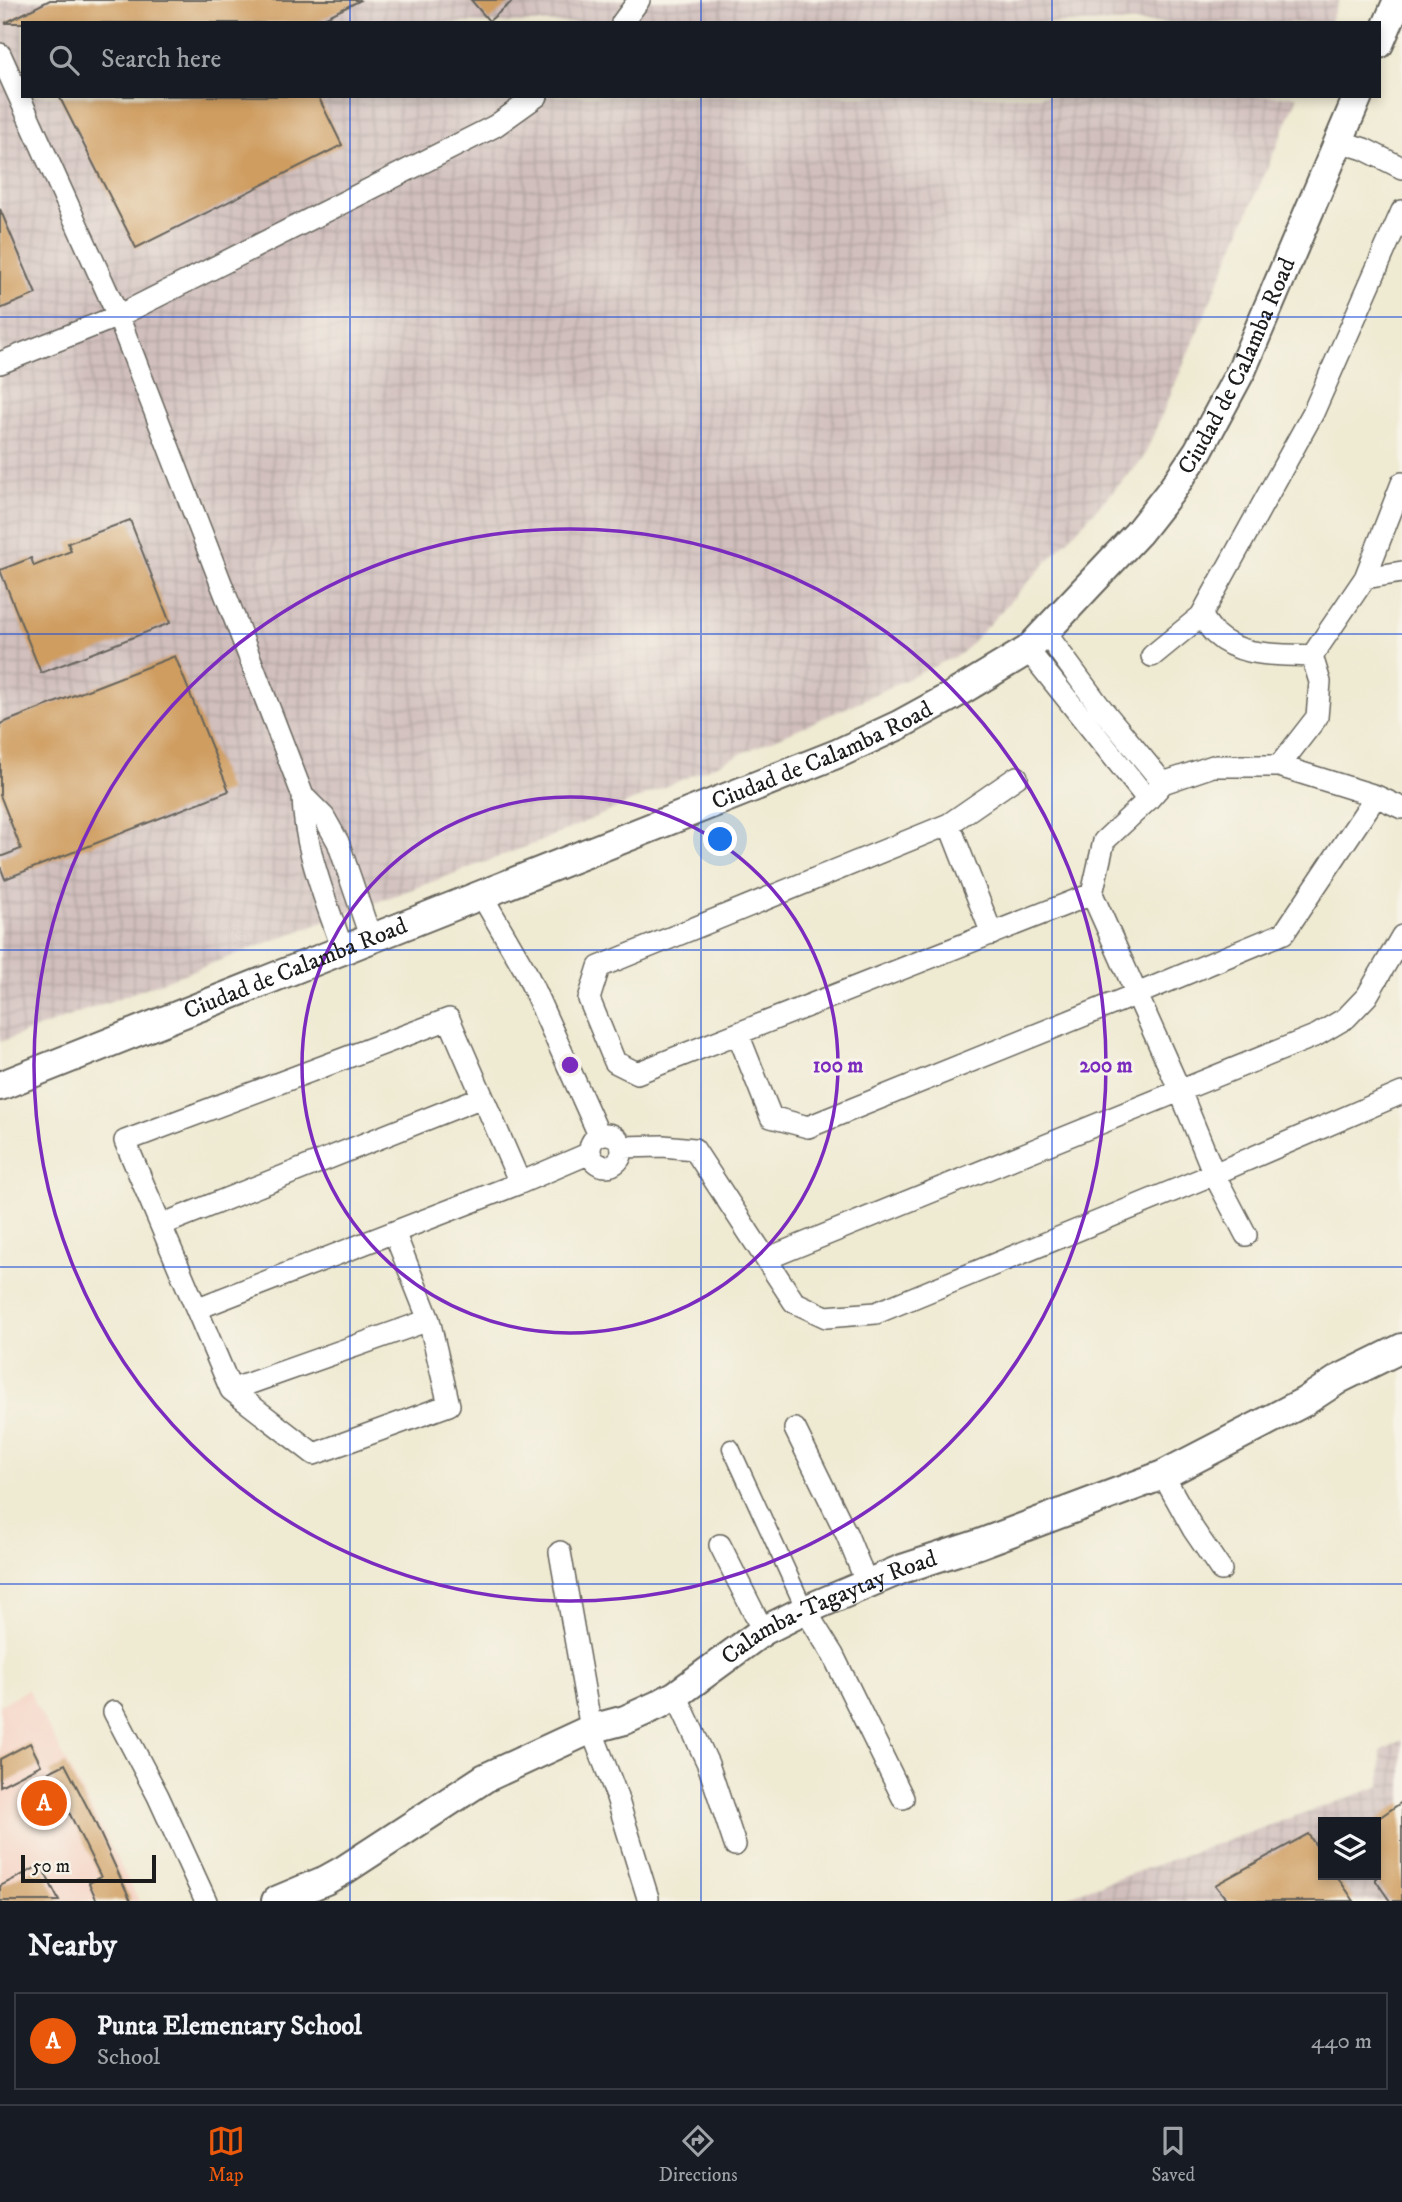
<!DOCTYPE html>
<html lang="en">
<head>
<meta charset="utf-8">
<style>
  body { margin:0; font-family:"IM FELL DW Pica",serif; background:#242831; color:#f1f3f6 }
  .controls { position:absolute; right:21px; bottom:21px; display:grid; overflow:hidden; border-radius:0px; box-shadow:0 4px 10px #0003 }
  .controls button { width:63px; height:63px; display:grid; place-items:center; padding:0; border:0; border-bottom:2px solid #363941; background:#171b24; color:#f1f3f6; font:35px sans-serif }
  .scale { position:absolute; left:21px; bottom:18px; width:135px; box-sizing:border-box; padding-left:7px; border:4px solid #1c1c1c; border-top:0; font-size:19px; line-height:24px; white-space:nowrap; color:#1c1c1c; -webkit-text-stroke:5px #f7f3e8; paint-order:stroke }
  .you { position:absolute; left:721px; top:840px; width:24px; height:24px; margin:-18px; border:5px solid #fff; border-radius:50%; background:#1a73e8; box-shadow:0 0 0 10px #1a73e833 }
  .badge { display:grid; place-items:center; width:46px; height:46px; border-radius:50%; background:#ea580c; color:#fff; font-size:23px; font-weight:700 }
  .pin { position:absolute; translate:-50% -50%; border:4px solid #fff; box-shadow:0 2px 7px #0006 }
  .list { margin:0; padding:0; list-style:none }
  h2 { display:flex; justify-content:space-between; align-items:center; height:91px; margin:0; padding:0 28px; font-size:30px }
  h2 small { font-size:23px; font-weight:400; color:#9ea1a6 }
  .list li { display:grid; grid-template-columns:46px 1fr auto; gap:21px; align-items:center; box-sizing:border-box; height:98px; margin:0 14px 14px; padding:0 14px; border:2px solid #363941; border-radius:0px }
  .list b { display:block; font-size:26px; white-space:nowrap }
  .list p { margin:0; font-size:23px; white-space:nowrap; color:#9ea1a6 }
  .list em { font-size:23px; font-style:normal; color:#9ea1a6 }
  .icon { flex:none; width:38px; height:38px; fill:none; stroke:currentColor; stroke-width:2; stroke-linecap:round; stroke-linejoin:round }
  .map { position:relative; flex:none; width:1402px; height:1901px; overflow:hidden }
  .search { position:absolute; background:#171b24; box-shadow:0 4px 10px #0003; left:21px; right:21px; top:21px; height:77px; display:flex; align-items:center; gap:18px; box-sizing:border-box; padding:0 24px; border-radius:0px; color:#9ea1a6; font-size:26px }
  .sheet { height:203px; background:#171b24 }
  nav { display:flex; justify-content:space-around; align-items:center; box-sizing:border-box; height:98px; border-top:2px solid #363941; background:#171b24; font-size:19px; color:#9ea1a6 }
  nav a { display:grid; justify-items:center; gap:4px }
  nav .on { color:#ea580c }
  .map>svg:first-child { display:block }
  .built { fill:#f5d2c3 }
  .industrial { fill:url(#industrial-grid); fill-rule:evenodd }
  .building { fill:#cf9d60 }
  .lines { fill:none; stroke-linecap:round; stroke-linejoin:round }
  .pedestrian-casing { stroke:#66645c; stroke-width:19 }
  .minor-casing { stroke:#66645c; stroke-width:24 }
  .secondary-casing { stroke:#66645c; stroke-width:32 }
  .pedestrian { stroke:#fff; stroke-width:16 }
  .minor { stroke:#fff; stroke-width:21 }
  .secondary { stroke:#fff; stroke-width:28 }
  .grid { fill:none; stroke:#1d4ed8; stroke-width:2; stroke-opacity:0.55 }
  .ring { fill:none; stroke:#7b2cbf; stroke-width:3.5 }
  .labels { text-anchor:middle; dominant-baseline:central; stroke-width:6; stroke-linejoin:round; paint-order:stroke }
  .street-label { font-size:24px; fill:#1c1c1c; stroke:#f7f3e8 }
  .centre { fill:#7b2cbf; stroke:#f7f3e8; stroke-width:3.5 }
  .ring-label { font-size:21px; text-anchor:middle; font-weight:bold; fill:#7b2cbf; stroke:#f7f3e8; stroke-width:6; stroke-linejoin:round; paint-order:stroke }
</style>
</head>
<body>
<div class="map">
<svg width="1402" height="1901" viewBox="0 0 1402 1901">
  <defs>
    <pattern id="industrial-grid" width="8" height="8" patternUnits="userSpaceOnUse" patternTransform="scale(1.75)"><rect width="8" height="8" fill="#d1bfbd"/><path d="M0 4h8M4 0v8" fill="none" stroke="#b3a4a2"/></pattern>
  </defs>
  <rect width="100%" height="100%" fill="#f7f3e8"/>
  <filter id="ink" filterUnits="userSpaceOnUse"><feTurbulence type="fractalNoise" baseFrequency=".0143" numOctaves="2"/><feDisplacementMap in="SourceGraphic" scale="14" xChannelSelector="R" yChannelSelector="G"/><feConvolveMatrix kernelMatrix="1 2 1 2 8 2 1 2 1" color-interpolation-filters="sRGB"/></filter>
  <filter id="wash" filterUnits="userSpaceOnUse"><feTurbulence type="fractalNoise" baseFrequency=".00686" numOctaves="4" result="noise"/><feDisplacementMap in="SourceGraphic" scale="28" xChannelSelector="R" yChannelSelector="G"/><feGaussianBlur stdDeviation="1.57" result="paint"/><feColorMatrix in="noise" values="0 0 0 0 0 0 0 0 0 0 0 0 0 0 0 0 0 1.4 0 .05"/><feComposite in="paint" operator="in"/></filter>
  <g filter="url(#wash)">
    <rect width="100%" height="100%" fill="#efead2"/>
    <path class="built" d="M 28,1689 L 139,1901 L 0,1901 L 0,1705 Z"/>
    <path class="industrial" d="M 0,0 L 1339,0 L 1329,23 L 23,23 L 23,96 L 1298,96 L 1143,459 L 962,653 L 850,706 L 539,842 L 0,1042 Z
      M 1402,1740 L 1402,1901 L 1054,1901 L 1381,1786 L 1381,1751 ZM 1323,1822 L 1376,1822 L 1376,1875 L 1323,1875 Z"/>
    <g id="blocks">
      <path class="building" d="M 50,0 L 361,0 L 314,23 L 5,23 Z
        M 471,0 L 514,0 L 489,21 Z
        M 59,96 L 318,96 L 342,145 L 136,248 Z
        M 0,209 L 36,294 L 0,309 Z
        M 130,520 L 170,623 L 41,673 L 0,570 L 31,558 L 34,566 L 71,551 L 68,543 Z
        M 175,656 L 229,791 L 5,879 L 0,866 L 0,857 L 21,849 L 0,795 L 0,724 Z
        M 30,1743 L 41,1765 L 0,1786 L 0,1759 Z
        M 65,1764 L 94,1820 L 131,1901 L 97,1901 L 89,1883 L 101,1877 L 49,1772 Z
        M 1402,1802 L 1402,1901 L 1390,1901 L 1376,1881 L 1376,1820 Z
        M 1308,1834 L 1323,1856 L 1323,1875 L 1336,1875 L 1354,1901 L 1228,1901 L 1215,1885 Z
        M 41,1865 L 59,1901 L 0,1901 L 0,1886 Z"/>
    </g>
  </g>
  <g filter="url(#ink)">
    <use href="#blocks" fill-opacity="0" stroke="#66645c" stroke-width="2"/>
    <g class="lines">
      <g class="pedestrian-casing">
        <path id="pedestrian" d="M 731,1448 L 805,1610"/>
      </g>
      <g class="minor-casing">
        <path id="minor" d="M 622,23 L 639,0
          M 0,54 L 118,316 L 303,796 C 304,850 326,900 343,951
          M 1339,141 L 1364,149 L 1402,168
          M 0,363 L 118,316 L 495,126 L 537,96
          M 1365,578 L 1402,572
          M 1201,616 C 1206,622 1210,629 1215,634 C 1240,658 1281,654 1312,656 L 1320,682 L 1317,717 L 1279,766
          M 1045,632 L 1098,704 L 1163,783
          M 1028,650 L 1148,800
          M 1152,656 L 1201,616 L 1313,413 L 1402,211
          M 1312,656 L 1365,578 L 1402,483
          M 1017,777 L 949,824 L 599,967 L 589,999 L 615,1062 L 637,1073 L 1092,894 L 1104,841 L 1148,800 L 1163,783 L 1213,766 L 1279,766 L 1376,796 L 1402,808
          M 303,796 L 324,817 L 338,842 L 371,939
          M 949,824 L 992,934
          M 1092,894 L 1180,1091 L 1214,1174 L 1246,1235
          M 482,896 L 526,972 L 599,1135
          M 738,1034 L 771,1117 L 808,1127 L 1137,994 L 1284,933 L 1376,796
          M590 1150a16 16 0 1 1 32 0a16 16 0 1 1-32 0Z
          M 622,1147 L 663,1146 L 694,1149 L 794,1302 L 826,1317 L 876,1313 L 1214,1174 L 1402,1093
          M 161,1225 L 482,1097
          M 394,1232 L 429,1320 L 449,1405 L 314,1454 L 231,1390 L 125,1141 L 449,1019 L 520,1183
          M 766,1259 L 1317,1035 L 1346,1018 L 1367,996 L 1402,936
          M 196,1309 L 520,1183 L 590,1153
          M 231,1390 L 429,1320
          M 795,1429 L 847,1535 L 867,1584
          M 1163,1475 L 1193,1529 L 1221,1570
          M 720,1545 L 763,1631
          M 560,1552 L 591,1729 L 615,1791 L 648,1898
          M 805,1610 L 833,1655 L 903,1798
          M 676,1695 L 708,1764 L 735,1845
          M 114,1712 L 158,1796 L 206,1901"/>
      </g>
      <g class="secondary-casing">
        <g id="secondary">
          <path d="M 1379,44 L 1398,0"/>
          <path id="s1" d="M 0,1086 L 839,753 L 899,725 L 950,697 L 1028,650 L 1138,533 L 1171,491 L 1198,451 L 1242,369 L 1358,96"/>
          <path id="s2" d="M 276,1901 L 326,1880 L 344,1870 L 485,1778 L 591,1729 L 625,1720 L 658,1705 L 676,1695 L 763,1631 L 805,1610 L 902,1569 L 979,1544 L 1163,1475 L 1304,1402 L 1339,1379 L 1402,1348"/>
        </g>
      </g>
      <use href="#pedestrian" class="pedestrian"/>
      <use href="#minor" class="minor"/>
      <use href="#secondary" class="secondary"/>
    </g>
  </g>
  <path class="grid" d="M 350,0 L 350,23M 701,0 L 701,23M 1052,0 L 1052,23M 350,96 L 350,1901M 701,96 L 701,1901M 1052,96 L 1052,1901M 0,317 L 1402,317M 0,634 L 1402,634M 0,950 L 1402,950M 0,1267 L 1402,1267M 0,1584 L 1402,1584"/>
  <g class="ring">
    <circle cx="570" cy="1065" r="268"/>
    <circle cx="570" cy="1065" r="536"/>
  </g>
  <g class="labels">
    <g class="street-label">
      <text stroke="none"><textPath href="#s1" startOffset="1474">Ciudad de Calamba Road</textPath></text>
      <text stroke="none"><textPath href="#s1" startOffset="886">Ciudad de Calamba Road</textPath></text>
      <text stroke="none"><textPath href="#s1" startOffset="318">Ciudad de Calamba Road</textPath></text>
      <text stroke="none"><textPath href="#s2" startOffset="630">Calamba-Tagaytay Road</textPath></text>
    </g>
  </g>
  <circle cx="570" cy="1065" r="10" class="centre"/>
  <g class="ring-label">
    <text x="838" y="1072">100 m</text>
    <text x="1106" y="1072">200 m</text>
  </g>
</svg>
<div class="controls">
<button><svg class="icon" aria-label="layers" viewBox="0 0 24 24"><path d="M12 4l9 5-9 5-9-5zM3 14l9 5 9-5"/></svg></button>
</div>
<div class="scale">50 m</div>
<div class="you"></div>
<div class="pin badge" style="left:44px;top:1803px">A</div>
<div class="search"><svg class="icon" aria-label="search" viewBox="0 0 24 24"><circle cx="10" cy="10" r="6"/><path d="M15 15l6 6"/></svg>Search here</div>
</div>
<section class="sheet">
<h2>Nearby<small></small></h2>
<ul class="list">
<li><span class="badge">A</span><div><b>Punta Elementary School</b><p>School</p></div><em>440 m</em></li>
</ul>
</section>
<nav>
<a class="on"><svg class="icon" aria-label="map" viewBox="0 0 24 24"><path d="M3 6l6-2 6 2 6-2v14l-6 2-6-2-6 2zM9 4v14M15 6v14"/></svg>Map</a>
<a><svg class="icon" aria-label="directions" viewBox="0 0 24 24"><path d="M12 3l9 9-9 9-9-9zM9 14v-3h6M13 9l2 2-2 2"/></svg>Directions</a>
<a><svg class="icon" aria-label="saved" viewBox="0 0 24 24"><path d="M7 4h10v16l-5-4-5 4z"/></svg>Saved</a>
</nav>
</body>
</html>
